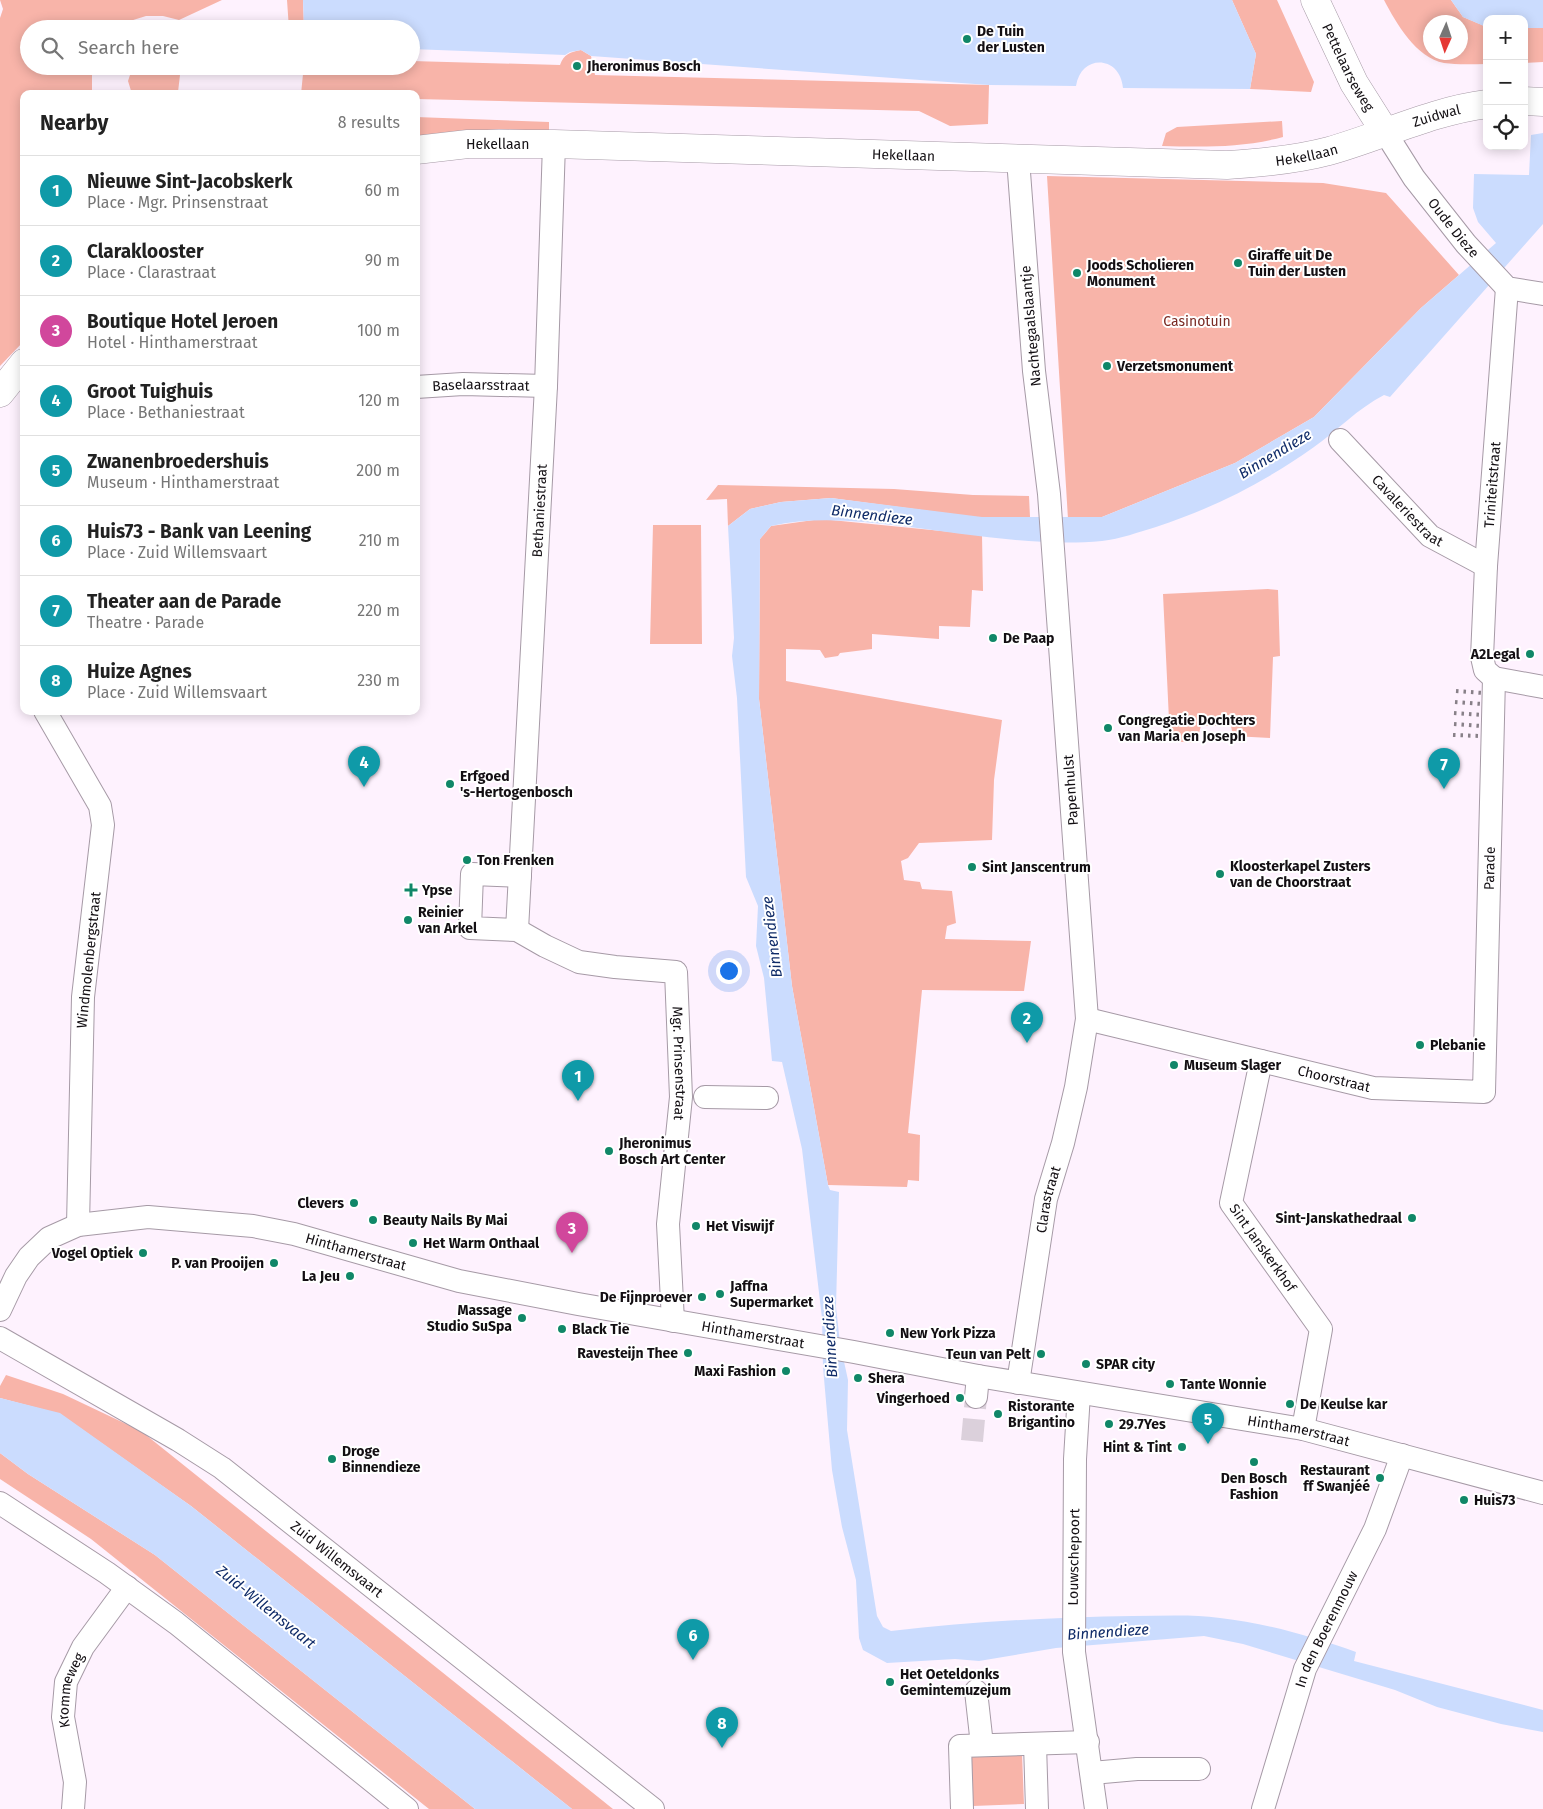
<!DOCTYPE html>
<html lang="en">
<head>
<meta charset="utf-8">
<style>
  body { margin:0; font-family:"Fira Sans",sans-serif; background:#f6f6f6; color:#222 }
  .controls { position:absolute; right:15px; top:15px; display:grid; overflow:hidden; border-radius:10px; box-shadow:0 2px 12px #0003 }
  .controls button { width:45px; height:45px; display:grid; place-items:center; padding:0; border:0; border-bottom:1px solid #e0e0e0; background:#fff; color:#222; font:25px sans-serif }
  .compass { position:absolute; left:1423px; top:15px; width:45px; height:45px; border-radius:50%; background:#fff; box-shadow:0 2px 12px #0003; rotate:183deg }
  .you { position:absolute; left:728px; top:970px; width:18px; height:18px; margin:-12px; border:4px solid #fff; border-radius:50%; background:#1a73e8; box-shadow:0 0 0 8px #1a73e833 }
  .badge { display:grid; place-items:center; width:32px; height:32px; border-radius:50%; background:#108768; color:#fff; font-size:16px; font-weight:700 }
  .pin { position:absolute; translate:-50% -41px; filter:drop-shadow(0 1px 2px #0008) }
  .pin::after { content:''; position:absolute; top:26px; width:18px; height:15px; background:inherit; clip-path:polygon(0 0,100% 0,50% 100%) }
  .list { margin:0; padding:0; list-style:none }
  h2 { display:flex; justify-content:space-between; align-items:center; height:65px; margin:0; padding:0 20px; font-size:21px }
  h2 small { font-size:16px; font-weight:400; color:#767676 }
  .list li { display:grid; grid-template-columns:32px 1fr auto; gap:15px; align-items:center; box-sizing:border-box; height:70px; padding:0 20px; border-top:1px solid #e0e0e0 }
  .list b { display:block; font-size:19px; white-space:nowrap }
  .list p { margin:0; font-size:16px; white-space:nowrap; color:#767676 }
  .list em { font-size:16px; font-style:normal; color:#767676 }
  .icon { flex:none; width:28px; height:28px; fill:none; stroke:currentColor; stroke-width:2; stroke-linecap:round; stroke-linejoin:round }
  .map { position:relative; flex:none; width:1543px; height:1809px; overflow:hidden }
  .search { position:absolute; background:#fff; box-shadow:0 2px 12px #0003; left:20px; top:20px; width:400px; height:55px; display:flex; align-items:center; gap:12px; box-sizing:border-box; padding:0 18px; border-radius:28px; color:#767676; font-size:19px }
  .panel { position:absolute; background:#fff; box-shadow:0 2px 12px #0003; left:20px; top:90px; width:400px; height:625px; border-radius:10px }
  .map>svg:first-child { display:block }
  .green { fill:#f8b4a9; fill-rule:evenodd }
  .water { fill:#cbdcfe }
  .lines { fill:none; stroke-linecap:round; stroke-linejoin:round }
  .minor-tunnel { stroke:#dbd0db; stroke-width:22; stroke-dasharray:22 11; stroke-linecap:butt }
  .minor-casing { stroke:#a69aa6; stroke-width:24 }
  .tertiary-casing { stroke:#a69aa6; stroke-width:29 }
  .secondary-casing { stroke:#a69aa6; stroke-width:29 }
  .minor { stroke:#fff; stroke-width:22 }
  .tertiary { stroke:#fff; stroke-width:28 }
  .secondary { stroke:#fff; stroke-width:28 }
  .rail { stroke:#888088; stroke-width:4; stroke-dasharray:2.5 5; stroke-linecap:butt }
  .poi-dot { fill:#108768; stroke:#fff; stroke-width:2 }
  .labels { text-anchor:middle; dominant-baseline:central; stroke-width:4; stroke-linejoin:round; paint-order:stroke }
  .poi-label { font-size:14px; font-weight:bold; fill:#130f13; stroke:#fff; text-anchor:start }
  .street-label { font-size:14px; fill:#130f13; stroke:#fff }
  .park-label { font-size:14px; fill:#7a2a23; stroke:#fff }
  .water-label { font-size:15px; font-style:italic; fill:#0f2b68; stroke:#fff }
</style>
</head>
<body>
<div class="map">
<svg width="1543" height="1809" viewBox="0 0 1543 1809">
  <rect width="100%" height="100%" fill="#fef2fe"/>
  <path class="green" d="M 0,0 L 222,0 L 179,20 L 163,16 L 146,16 L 130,21 L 116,29 L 29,29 L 29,66 L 92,66 L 92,94 L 24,94 L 24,341 L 0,366 L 0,18 L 3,9 Z
    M 287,0 L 303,0 L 304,29 L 289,29 Z
    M 1232,0 L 1277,0 L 1314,82 L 1311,92 L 1250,89 L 1256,54 Z
    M 1384,0 L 1451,0 L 1463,17 L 1487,27 L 1487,64 C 1473,64 1458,65 1444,63 C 1416,58 1396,23 1384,0 ZM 1430,22 L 1460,22 L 1460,52 L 1430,52 Z
    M 1524,28 L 1543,28 L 1543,62 L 1524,63 Z
    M 581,50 L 591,56 L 595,75 L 989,85 L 988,124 L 950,126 L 919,111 L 416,99 L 416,94 L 301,94 L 303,74 L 297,66 L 411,66 L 411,61 L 560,65 C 564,54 570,52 581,50 Z
    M 133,66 L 176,66 L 180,75 L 178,92 L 132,94 L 128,81 Z
    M 416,117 L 549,122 L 549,131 L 499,129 L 416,136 Z
    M 1282,121 L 1283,137 C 1242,148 1203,147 1162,146 L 1166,133 L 1177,127 Z
    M 1047,176 L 1323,183 L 1386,193 L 1459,275 L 1421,308 L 1314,417 L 1235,463 L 1102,517 L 1068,519 Z
    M 718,485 L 894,489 L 973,495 L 1029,496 L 1030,517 L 982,518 L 831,498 L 781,502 L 750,509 L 728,526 L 727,499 L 706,500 Z
    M 821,519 L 982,535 L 983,591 L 972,590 L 970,627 L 939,626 L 939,639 L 872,634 L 872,649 L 840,653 L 838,656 L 825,658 L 820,650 L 786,649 L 786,681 L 1002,720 L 994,780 L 992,840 L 919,843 L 908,858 L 901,861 L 904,880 L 920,882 L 922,889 L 952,891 L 956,923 L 947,926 L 945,939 L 1031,941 L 1024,991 L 922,990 L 908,1133 L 920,1135 L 919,1181 L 908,1180 L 907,1187 L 828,1185 L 792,986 L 759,699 L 760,539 L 771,526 Z
    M 653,525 L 701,525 L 702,644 L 650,644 Z
    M 1268,589 L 1278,590 L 1280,656 L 1273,657 L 1270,738 L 1233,736 L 1231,726 L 1201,726 L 1196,743 L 1170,741 L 1163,594 Z
    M 6,1375 L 63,1394 L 141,1431 L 613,1809 L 572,1809 L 191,1506 L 60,1414 L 0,1398 L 0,1386 Z
    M 0,1453 L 28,1474 L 155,1555 L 475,1809 L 429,1809 L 91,1539 L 0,1479 Z
    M 1022,1754 L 1024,1804 L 973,1806 L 971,1755 Z"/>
  <path class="water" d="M 303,0 L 1232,0 L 1256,54 L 1250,89 L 1123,88 C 1120,55 1081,54 1076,86 L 989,85 L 591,56 L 581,50 L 570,52 L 565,55 L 411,49 L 411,29 L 304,29 Z
    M 1451,0 L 1543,0 L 1543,28 L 1524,28 L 1524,19 L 1487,19 L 1486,27 L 1463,17 Z
    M 1543,133 L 1543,224 L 1390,397 L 1384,395 C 1357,409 1338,430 1314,447 C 1263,483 1216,507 1156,527 C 1139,532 1120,539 1102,541 C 1036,547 968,534 902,526 C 858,521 815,516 771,526 L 760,539 L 759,699 L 792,986 L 828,1185 L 830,1190 L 839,1192 L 836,1307 L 840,1343 L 848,1380 L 847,1430 L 877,1616 L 883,1627 L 891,1631 C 971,1622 1052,1617 1133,1616 C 1162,1616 1191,1614 1220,1618 C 1266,1623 1313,1637 1356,1652 L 1354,1661 L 1543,1710 L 1543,1732 L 1501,1724 L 1437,1707 L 1395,1690 L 1243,1644 L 1204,1636 L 1056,1648 L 979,1661 L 955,1659 L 887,1663 L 863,1650 L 859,1638 L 856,1580 L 842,1527 L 832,1470 L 823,1367 L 822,1318 L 802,1149 L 782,1062 L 772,1061 L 764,978 L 756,946 L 758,906 L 746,877 L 737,698 L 732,656 L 734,638 L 728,526 L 750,509 L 781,502 L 831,498 L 982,517 L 1102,517 L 1235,463 L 1314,417 L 1421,308 L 1496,243 L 1478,222 L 1473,208 L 1474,174 L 1529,175 L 1531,135 Z
    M 0,1398 L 60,1413 L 191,1506 L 572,1809 L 475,1809 L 155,1555 L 28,1474 L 0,1453 Z"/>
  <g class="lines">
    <path class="minor-tunnel" d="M 972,1441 L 976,1397"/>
    <g class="minor-casing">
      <g id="minor">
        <path id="s1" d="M 1385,132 L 1414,178 L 1466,244 L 1507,288 L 1543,294"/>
        <path id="s2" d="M 416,387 L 463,384 L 546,386"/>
        <path id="s3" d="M 1340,440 L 1430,536 L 1486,566"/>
        <path id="s4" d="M 1494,678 L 1485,670 L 1482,657 L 1486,566 L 1507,288"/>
        <path d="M 1494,678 L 1543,687"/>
        <path d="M 45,711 L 100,806 L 103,825 L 83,997 L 78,1225"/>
        <path id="s5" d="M 520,876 L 472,874 L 470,928 L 517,930 L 545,946 L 579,962 L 615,967 L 676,972 L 681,1097 L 668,1224 L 673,1321"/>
        <path id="s6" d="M 517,930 L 546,386 L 554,144"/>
        <path id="s7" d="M 1087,1019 L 1373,1088 L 1484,1092 L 1494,678"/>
        <path id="s8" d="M 1261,1061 L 1231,1203 L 1321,1329 L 1303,1429"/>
        <path d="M 705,1097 L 767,1098"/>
        <path id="s9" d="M 0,1310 L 16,1276 L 29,1257 L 49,1238 L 78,1225 L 148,1217 L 253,1226 L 294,1234 L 459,1281 L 578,1304 L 854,1352 L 978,1376 L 1303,1429 L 1543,1493"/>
        <path id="s10" d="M 0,1338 L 178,1440 L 222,1468 L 653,1809"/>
        <path id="s11" d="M 1018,1383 L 1046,1199 L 1063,1143 L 1076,1087 L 1087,1019 L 1049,494 L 1034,371 L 1018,159"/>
        <path d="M 1079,1393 L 1075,1459 L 1074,1652 L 1096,1809"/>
        <path d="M 976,1397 L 978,1376"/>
        <path d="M 0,1503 L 107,1573 L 176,1623 L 407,1809"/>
        <path d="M 976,1691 L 982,1745"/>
        <path d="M 1035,1744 L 1037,1809"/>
        <path d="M 1092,1773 L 1137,1769 L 1199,1769"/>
        <path id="s12" d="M 73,1809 L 75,1782 L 63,1717 L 66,1682 L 83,1647 L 127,1587"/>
        <path d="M 962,1809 L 960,1746 L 1088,1742"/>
        <path id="s13" d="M 1263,1809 L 1305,1669 L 1375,1529 L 1402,1455"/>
      </g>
    </g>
    <g class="tertiary-casing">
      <g id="tertiary">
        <path id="s14" d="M 1315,0 L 1354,83 L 1385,132"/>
      </g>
    </g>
    <g class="secondary-casing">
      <g id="secondary">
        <path d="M 1524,101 L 1543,102"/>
        <path id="s15" d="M 416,150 L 468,144 L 554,144 L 1227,165 C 1262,163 1295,160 1329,151 C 1382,136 1432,111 1487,104"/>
        <path d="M 0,393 L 24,363"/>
      </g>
    </g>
    <use href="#minor" class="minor"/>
    <use href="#tertiary" class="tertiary"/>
    <use href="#secondary" class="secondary"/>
    <path class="rail" d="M 1456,691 L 1483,693
      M 1455,702 L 1482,704
      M 1454,713 L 1482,715
      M 1454,724 L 1481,726
      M 1453,735 L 1480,736"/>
  </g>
  <g class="poi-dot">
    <circle cx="967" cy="39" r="5"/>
    <circle cx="577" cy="66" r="5"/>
    <circle cx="1238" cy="263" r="5"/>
    <circle cx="1077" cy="273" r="5"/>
    <circle cx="1107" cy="366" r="5"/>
    <circle cx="993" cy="638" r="5"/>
    <circle cx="1530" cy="654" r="5"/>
    <circle cx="1108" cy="728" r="5"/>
    <circle cx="450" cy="784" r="5"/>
    <circle cx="467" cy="860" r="5"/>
    <circle cx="972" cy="867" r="5"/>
    <circle cx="1220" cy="874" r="5"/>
    <path d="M408.5 882.5h5v5h5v5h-5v5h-5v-5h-5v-5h5z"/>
    <circle cx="408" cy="920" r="5"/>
    <circle cx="1420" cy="1045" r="5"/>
    <circle cx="1174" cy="1065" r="5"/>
    <circle cx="609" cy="1151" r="5"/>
    <circle cx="354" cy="1203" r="5"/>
    <circle cx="1412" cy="1218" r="5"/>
    <circle cx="373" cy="1220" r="5"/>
    <circle cx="696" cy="1226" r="5"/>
    <circle cx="413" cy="1243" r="5"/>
    <circle cx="143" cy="1253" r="5"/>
    <circle cx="274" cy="1263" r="5"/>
    <circle cx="350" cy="1276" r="5"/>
    <circle cx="720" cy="1294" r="5"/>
    <circle cx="702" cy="1297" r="5"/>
    <circle cx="522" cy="1318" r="5"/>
    <circle cx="562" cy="1329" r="5"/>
    <circle cx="890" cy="1333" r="5"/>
    <circle cx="688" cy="1353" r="5"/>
    <circle cx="1041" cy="1354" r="5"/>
    <circle cx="1086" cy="1364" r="5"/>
    <circle cx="786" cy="1371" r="5"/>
    <circle cx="858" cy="1378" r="5"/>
    <circle cx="1170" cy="1384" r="5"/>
    <circle cx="960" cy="1398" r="5"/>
    <circle cx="1290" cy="1404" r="5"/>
    <circle cx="998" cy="1414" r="5"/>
    <circle cx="1109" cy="1424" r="5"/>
    <circle cx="1182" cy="1447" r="5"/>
    <circle cx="332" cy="1459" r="5"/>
    <circle cx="1254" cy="1462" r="5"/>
    <circle cx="1380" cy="1478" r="5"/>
    <circle cx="1464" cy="1500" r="5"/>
    <circle cx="890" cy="1682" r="5"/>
  </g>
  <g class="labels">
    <g class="poi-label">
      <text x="977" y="31">De Tuin<tspan x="977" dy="16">der Lusten</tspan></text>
      <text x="587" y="66">Jheronimus Bosch</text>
      <text x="1248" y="255">Giraffe uit De<tspan x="1248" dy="16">Tuin der Lusten</tspan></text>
      <text x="1087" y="265">Joods Scholieren<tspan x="1087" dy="16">Monument</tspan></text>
      <text x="1117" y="366">Verzetsmonument</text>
      <text x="1003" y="638">De Paap</text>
      <text x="1520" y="654" text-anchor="end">A2Legal</text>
      <text x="1118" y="720">Congregatie Dochters<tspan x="1118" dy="16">van Maria en Joseph</tspan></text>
      <text x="460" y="776">Erfgoed<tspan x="460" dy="16">'s-Hertogenbosch</tspan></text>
      <text x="477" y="860">Ton Frenken</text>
      <text x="1230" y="866">Kloosterkapel Zusters<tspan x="1230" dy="16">van de Choorstraat</tspan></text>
      <text x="982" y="867">Sint Janscentrum</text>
      <text x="422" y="890">Ypse</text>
      <text x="418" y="912">Reinier<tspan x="418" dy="16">van Arkel</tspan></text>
      <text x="1430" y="1045">Plebanie</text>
      <text x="1184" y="1065">Museum Slager</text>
      <text x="619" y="1143">Jheronimus<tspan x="619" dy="16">Bosch Art Center</tspan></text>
      <text x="344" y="1203" text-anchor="end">Clevers</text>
      <text x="1402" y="1218" text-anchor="end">Sint-Janskathedraal</text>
      <text x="383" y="1220">Beauty Nails By Mai</text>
      <text x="706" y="1226">Het Viswijf</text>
      <text x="423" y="1243">Het Warm Onthaal</text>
      <text x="133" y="1253" text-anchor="end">Vogel Optiek</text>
      <text x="264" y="1263" text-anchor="end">P. van Prooijen</text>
      <text x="340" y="1276" text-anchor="end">La Jeu</text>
      <text x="730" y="1286">Jaffna<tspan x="730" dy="16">Supermarket</tspan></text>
      <text x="692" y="1297" text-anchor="end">De Fijnproever</text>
      <text x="512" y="1310" text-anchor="end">Massage<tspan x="512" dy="16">Studio SuSpa</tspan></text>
      <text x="572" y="1329">Black Tie</text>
      <text x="900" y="1333">New York Pizza</text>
      <text x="678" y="1353" text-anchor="end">Ravesteijn Thee</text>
      <text x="1031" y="1354" text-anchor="end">Teun van Pelt</text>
      <text x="1096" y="1364">SPAR city</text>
      <text x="776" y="1371" text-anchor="end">Maxi Fashion</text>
      <text x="868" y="1378">Shera</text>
      <text x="1180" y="1384">Tante Wonnie</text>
      <text x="950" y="1398" text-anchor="end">Vingerhoed</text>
      <text x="1300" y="1404">De Keulse kar</text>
      <text x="1008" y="1406">Ristorante<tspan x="1008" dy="16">Brigantino</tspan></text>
      <text x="1119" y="1424">29.7Yes</text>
      <text x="1172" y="1447" text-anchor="end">Hint &amp; Tint</text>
      <text x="342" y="1451">Droge<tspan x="342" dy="16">Binnendieze</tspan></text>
      <text x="1370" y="1470" text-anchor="end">Restaurant<tspan x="1370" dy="16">ff Swanjéé</tspan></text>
      <text x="1254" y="1478" text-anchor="middle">Den Bosch<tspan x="1254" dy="16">Fashion</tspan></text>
      <text x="1474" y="1500">Huis73</text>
      <text x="900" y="1674">Het Oeteldonks<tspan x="900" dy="16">Gemintemuzejum</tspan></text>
    </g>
    <g class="street-label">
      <text stroke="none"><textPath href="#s14" startOffset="75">Pettelaarseweg</textPath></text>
      <text stroke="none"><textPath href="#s15" startOffset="1028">Zuidwal</textPath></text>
      <text stroke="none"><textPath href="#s15" startOffset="82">Hekellaan</textPath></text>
      <text stroke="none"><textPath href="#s15" startOffset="892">Hekellaan</textPath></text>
      <text stroke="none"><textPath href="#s15" startOffset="488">Hekellaan</textPath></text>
      <text stroke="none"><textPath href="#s1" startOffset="118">Oude Dieze</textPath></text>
      <text transform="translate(1031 326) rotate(-95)">Nachtegaalslaantje</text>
      <text stroke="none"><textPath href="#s2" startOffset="65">Baselaarsstraat</textPath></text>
      <text stroke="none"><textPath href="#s4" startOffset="198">Triniteitstraat</textPath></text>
      <text stroke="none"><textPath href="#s3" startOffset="98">Cavaleriestraat</textPath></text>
      <text stroke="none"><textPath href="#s6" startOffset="420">Bethaniestraat</textPath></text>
      <text transform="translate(1071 790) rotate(-94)">Papenhulst</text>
      <text stroke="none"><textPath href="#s7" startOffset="629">Parade</textPath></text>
      <text transform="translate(89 960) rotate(-84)">Windmolenbergstraat</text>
      <text stroke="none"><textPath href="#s5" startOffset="408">Mgr. Prinsenstraat</textPath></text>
      <text stroke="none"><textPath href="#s7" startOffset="254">Choorstraat</textPath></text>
      <text stroke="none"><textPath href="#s11" startOffset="186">Clarastraat</textPath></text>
      <text stroke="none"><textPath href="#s8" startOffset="200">Sint Janskerkhof</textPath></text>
      <text stroke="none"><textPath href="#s9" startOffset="402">Hinthamerstraat</textPath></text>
      <text stroke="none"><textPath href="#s9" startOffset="808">Hinthamerstraat</textPath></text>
      <text stroke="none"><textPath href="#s9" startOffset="1362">Hinthamerstraat</textPath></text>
      <text transform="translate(1074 1557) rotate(-89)">Louwschepoort</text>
      <text stroke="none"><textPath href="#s10" startOffset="404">Zuid Willemsvaart</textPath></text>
      <text stroke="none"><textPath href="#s13" startOffset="191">In den Boerenmouw</textPath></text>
      <text stroke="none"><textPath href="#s12" startOffset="121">Krommeweg</textPath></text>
    </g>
    <g class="park-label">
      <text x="1197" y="321">Casinotuin</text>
    </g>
    <g class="water-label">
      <text transform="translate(1275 454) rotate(-31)">Binnendieze</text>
      <text transform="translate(872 515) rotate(7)">Binnendieze</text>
      <text transform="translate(772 937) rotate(-97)">Binnendieze</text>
      <text transform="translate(830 1337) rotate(-93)">Binnendieze</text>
      <text transform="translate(266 1607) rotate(39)">Zuid-Willemsvaart</text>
      <text transform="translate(1108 1632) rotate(-4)">Binnendieze</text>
    </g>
  </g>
</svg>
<div class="controls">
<button>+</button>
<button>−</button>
<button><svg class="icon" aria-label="locate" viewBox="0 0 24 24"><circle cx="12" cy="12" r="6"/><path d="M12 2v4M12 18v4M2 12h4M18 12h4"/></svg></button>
</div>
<svg class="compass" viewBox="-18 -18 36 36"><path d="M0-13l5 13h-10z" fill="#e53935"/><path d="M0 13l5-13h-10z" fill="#767676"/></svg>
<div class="you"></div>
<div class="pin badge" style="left:578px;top:1101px;background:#0f9aa8">1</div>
<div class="pin badge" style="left:1027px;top:1043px;background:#0f9aa8">2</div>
<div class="pin badge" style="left:572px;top:1253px;background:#d1479c">3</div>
<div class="pin badge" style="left:364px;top:787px;background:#0f9aa8">4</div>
<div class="pin badge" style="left:1208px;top:1444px;background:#0f9aa8">5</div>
<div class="pin badge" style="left:693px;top:1660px;background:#0f9aa8">6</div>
<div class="pin badge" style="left:1444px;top:789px;background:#0f9aa8">7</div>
<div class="pin badge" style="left:722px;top:1748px;background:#0f9aa8">8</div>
<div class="search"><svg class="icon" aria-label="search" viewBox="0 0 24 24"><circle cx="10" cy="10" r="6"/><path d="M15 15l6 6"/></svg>Search here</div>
<section class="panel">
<h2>Nearby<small>8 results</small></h2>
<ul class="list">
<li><span class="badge" style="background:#0f9aa8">1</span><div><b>Nieuwe Sint-Jacobskerk</b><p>Place · Mgr. Prinsenstraat</p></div><em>60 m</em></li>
<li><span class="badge" style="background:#0f9aa8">2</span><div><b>Claraklooster</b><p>Place · Clarastraat</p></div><em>90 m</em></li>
<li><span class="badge" style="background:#d1479c">3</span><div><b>Boutique Hotel Jeroen</b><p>Hotel · Hinthamerstraat</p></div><em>100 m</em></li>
<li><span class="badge" style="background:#0f9aa8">4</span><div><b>Groot Tuighuis</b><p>Place · Bethaniestraat</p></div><em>120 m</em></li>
<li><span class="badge" style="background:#0f9aa8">5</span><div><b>Zwanenbroedershuis</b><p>Museum · Hinthamerstraat</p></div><em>200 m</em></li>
<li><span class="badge" style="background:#0f9aa8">6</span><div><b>Huis73 - Bank van Leening</b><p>Place · Zuid Willemsvaart</p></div><em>210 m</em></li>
<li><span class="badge" style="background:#0f9aa8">7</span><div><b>Theater aan de Parade</b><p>Theatre · Parade</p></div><em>220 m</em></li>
<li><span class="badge" style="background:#0f9aa8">8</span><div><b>Huize Agnes</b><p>Place · Zuid Willemsvaart</p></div><em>230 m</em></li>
</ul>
</section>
</div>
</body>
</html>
